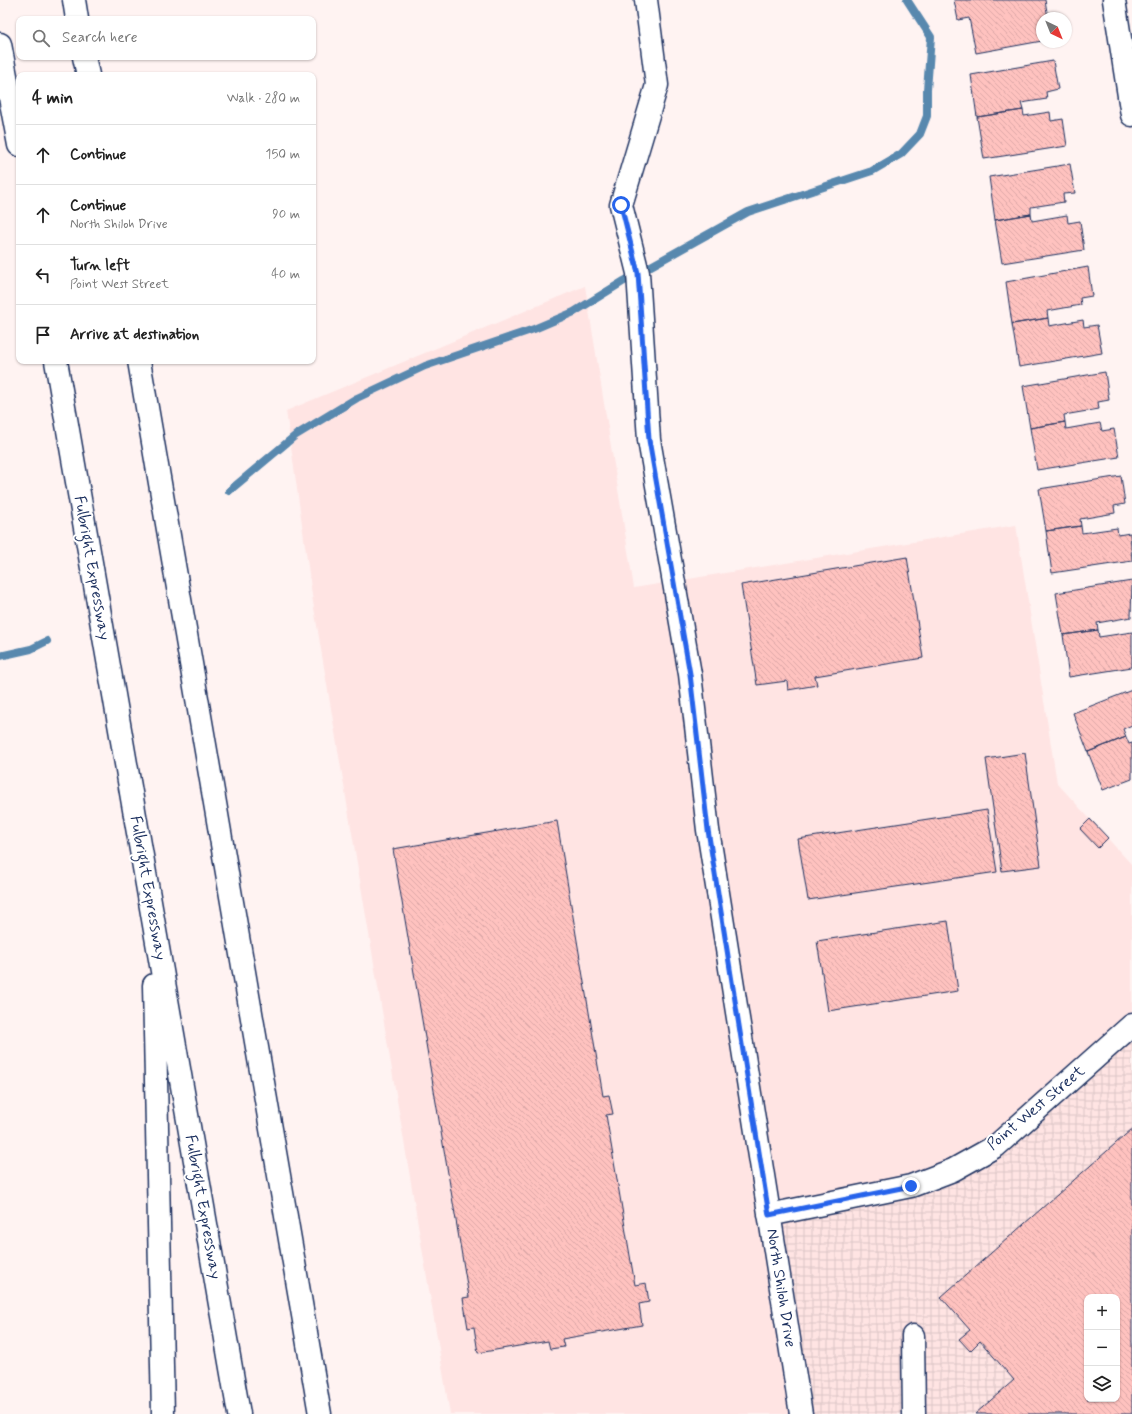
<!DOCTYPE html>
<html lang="en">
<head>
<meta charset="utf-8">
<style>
  body { margin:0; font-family:Mynerve,sans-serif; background:#f6f6f6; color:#222 }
  .controls { position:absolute; right:12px; bottom:12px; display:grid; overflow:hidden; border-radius:8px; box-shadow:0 1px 3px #0004 }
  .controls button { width:36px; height:36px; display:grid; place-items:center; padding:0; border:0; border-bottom:1px solid #e0e0e0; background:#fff; color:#222; font:20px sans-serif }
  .compass { position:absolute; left:1036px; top:12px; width:36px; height:36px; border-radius:50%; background:#fff; box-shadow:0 1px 3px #0004; rotate:137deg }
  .stop { position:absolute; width:12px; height:12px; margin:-9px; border:3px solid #2563eb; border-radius:50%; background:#fff }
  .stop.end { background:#2563eb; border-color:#fff; box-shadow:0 1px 4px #0008 }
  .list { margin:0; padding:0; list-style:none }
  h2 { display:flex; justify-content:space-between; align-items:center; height:52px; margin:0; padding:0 16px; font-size:17px }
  h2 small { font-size:13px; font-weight:400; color:#767676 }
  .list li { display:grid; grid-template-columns:26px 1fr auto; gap:12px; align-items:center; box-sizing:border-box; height:60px; padding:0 16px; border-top:1px solid #e0e0e0 }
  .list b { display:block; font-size:15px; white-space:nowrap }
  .list p { margin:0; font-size:13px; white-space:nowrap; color:#767676 }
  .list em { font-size:13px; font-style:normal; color:#767676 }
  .icon { flex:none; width:22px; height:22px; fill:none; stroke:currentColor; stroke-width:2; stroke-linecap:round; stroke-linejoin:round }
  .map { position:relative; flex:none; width:1132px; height:1414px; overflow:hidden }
  .search { position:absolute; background:#fff; box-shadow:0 1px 3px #0004; left:16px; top:16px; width:300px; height:44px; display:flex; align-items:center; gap:10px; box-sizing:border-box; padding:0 14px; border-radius:8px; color:#767676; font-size:15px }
  .panel { position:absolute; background:#fff; box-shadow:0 1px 3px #0004; left:16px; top:72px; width:300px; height:292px; border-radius:8px }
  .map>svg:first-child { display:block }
  .built { fill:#ffe4e3 }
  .industrial { fill:url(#industrial-grid); fill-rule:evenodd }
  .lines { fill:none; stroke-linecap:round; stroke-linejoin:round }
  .stream { stroke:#5988ae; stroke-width:8 }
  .building { fill:url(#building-back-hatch); stroke:#1b2f5e; fill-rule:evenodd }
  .minor-casing { stroke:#1b2f5e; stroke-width:25 }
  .highway-casing { stroke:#1b2f5e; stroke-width:25 }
  .minor { stroke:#fff; stroke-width:22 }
  .highway { stroke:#fff; stroke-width:22 }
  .route { stroke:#2563eb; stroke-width:5 }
  .labels { text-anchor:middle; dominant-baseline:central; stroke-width:4; stroke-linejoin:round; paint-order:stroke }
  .street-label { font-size:16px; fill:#1b2f5e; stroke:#fff }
</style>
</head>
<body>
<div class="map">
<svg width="1132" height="1414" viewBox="0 0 1132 1414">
  <defs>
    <pattern id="industrial-grid" width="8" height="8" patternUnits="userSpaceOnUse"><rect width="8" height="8" fill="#ffe4e3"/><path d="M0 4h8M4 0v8" fill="none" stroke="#dac4c5"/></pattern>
    <pattern id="building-back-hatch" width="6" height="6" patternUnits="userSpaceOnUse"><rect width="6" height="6" fill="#ffc2bf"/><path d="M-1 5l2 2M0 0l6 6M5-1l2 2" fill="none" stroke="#daa7a7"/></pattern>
  </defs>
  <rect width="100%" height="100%" fill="#fff3f2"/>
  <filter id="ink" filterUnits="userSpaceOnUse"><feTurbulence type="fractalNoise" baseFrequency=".025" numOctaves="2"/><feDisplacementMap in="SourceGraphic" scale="8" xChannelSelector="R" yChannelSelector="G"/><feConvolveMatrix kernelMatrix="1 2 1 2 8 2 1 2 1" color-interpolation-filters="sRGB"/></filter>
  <g filter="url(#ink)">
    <path class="built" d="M 585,286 L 634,588 L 1016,525 L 1057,783 L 1132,865 L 1132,1025 L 801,1414 L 450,1414 L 313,602 L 286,411 Z"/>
    <path class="industrial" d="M 1132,1025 L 1132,1414 L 801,1414 L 769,1215 L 953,1170 ZM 1087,1297 L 1117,1297 L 1117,1399 L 1087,1399 Z"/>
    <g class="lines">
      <path class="stream" d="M 229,491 L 296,435 L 357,398 L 425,366 L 534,329 L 574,312 L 624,281 L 748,212 L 872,171 L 901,154 L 920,134 L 927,116 L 927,90 L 931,37 L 907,0
        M 0,656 L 31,649 L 47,641"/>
    </g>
    <path class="building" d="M 954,0 L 1045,0 L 1048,18 L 1042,18 L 1042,41 L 976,53 L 969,18 L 958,20 Z
      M 1053,61 L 1058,89 L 1046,92 L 1047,99 L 1021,103 L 1023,110 L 977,117 L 971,75 Z
      M 1023,110 L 1024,116 L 1050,112 L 1051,121 L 1063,119 L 1067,146 L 984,159 L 977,117 Z
      M 1070,164 L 1075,193 L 1063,194 L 1064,202 L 1031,207 L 1031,214 L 995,220 L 989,177 Z
      M 1031,214 L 1032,221 L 1067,215 L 1068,223 L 1080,221 L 1084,250 L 1002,263 L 995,220 Z
      M 1088,267 L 1092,296 L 1080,298 L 1081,305 L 1047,311 L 1048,318 L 1012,324 L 1006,282 Z
      M 1048,318 L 1049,326 L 1083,320 L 1084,327 L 1097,325 L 1102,353 L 1019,367 L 1012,324 Z
      M 1105,372 L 1109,400 L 1098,402 L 1099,409 L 1064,415 L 1065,422 L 1030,428 L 1023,386 Z
      M 1065,422 L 1066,429 L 1100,423 L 1102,431 L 1114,429 L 1119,457 L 1037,470 L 1030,428 Z
      M 1121,476 L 1125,504 L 1114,506 L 1115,513 L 1080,519 L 1081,526 L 1046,531 L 1039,489 Z
      M 1081,526 L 1082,533 L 1117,528 L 1118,535 L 1130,533 L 1132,561 L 1052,573 L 1046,531 Z
      M 907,557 L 923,658 L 815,676 L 817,685 L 788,690 L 787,681 L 757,685 L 741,585 Z
      M 1132,581 L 1131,617 L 1097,623 L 1098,630 L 1063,635 L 1056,593 Z
      M 1098,630 L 1099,637 L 1132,632 L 1132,667 L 1069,677 L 1063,635 Z
      M 1132,690 L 1132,725 L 1123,729 L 1126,737 L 1088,752 L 1073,713 Z
      M 1126,737 L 1129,744 L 1132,743 L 1132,779 L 1103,790 L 1088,752 Z
      M 1025,753 L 1041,866 L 1002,871 L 986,759 Z
      M 987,810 L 997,872 L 808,900 L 798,839 Z
      M 1090,819 L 1108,838 L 1098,848 L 1080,829 Z
      M 557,821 L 603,1096 L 609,1095 L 613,1114 L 606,1115 L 635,1285 L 646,1283 L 649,1302 L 639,1304 L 642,1325 L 562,1339 L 564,1347 L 550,1349 L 548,1341 L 478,1353 L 474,1327 L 468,1328 L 463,1298 L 469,1297 L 393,849 Z
      M 948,921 L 958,991 L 828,1011 L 817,941 Z
      M 1132,1129 L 1132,1414 L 975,1414 L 1014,1380 L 980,1341 L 970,1351 L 959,1339 L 970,1330 L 941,1297 ZM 1087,1297 L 1117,1297 L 1117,1399 L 1087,1399 Z"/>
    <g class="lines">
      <g class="minor-casing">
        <path id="minor" d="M 646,0 L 657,85 L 621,205 L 638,273 L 649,440 L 690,674 L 708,830 L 801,1414
          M 1114,0 L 1132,115
          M 769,1215 L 911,1186 L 953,1170 L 996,1146 L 1132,1025
          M 913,1336 L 914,1414"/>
      </g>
      <g class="highway-casing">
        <path id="highway" d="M 74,0 L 77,19
          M 0,44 L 19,145
          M 84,57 L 88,75
          M 56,361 L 239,1414
          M 139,361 L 320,1414
          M 154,985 L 163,1414"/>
      </g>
      <use href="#minor" class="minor"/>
      <use href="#highway" class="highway"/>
    </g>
  </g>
  <g class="lines" filter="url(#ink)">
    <path class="route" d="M 621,205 L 638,273 L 649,440 L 690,674 L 708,830 L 769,1215 L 911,1186"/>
  </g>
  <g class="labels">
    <g class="street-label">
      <text transform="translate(92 568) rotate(80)">Fulbright Expressway</text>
      <text transform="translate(148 888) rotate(80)">Fulbright Expressway</text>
      <text transform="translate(1036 1108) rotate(-40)">Point West Street</text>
      <text transform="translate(203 1207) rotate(80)">Fulbright Expressway</text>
      <text transform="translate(781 1288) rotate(81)">North Shiloh Drive</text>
    </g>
  </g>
</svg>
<div class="controls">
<button>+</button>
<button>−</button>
<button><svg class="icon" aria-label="layers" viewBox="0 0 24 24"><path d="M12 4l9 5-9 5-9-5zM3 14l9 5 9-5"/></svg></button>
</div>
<svg class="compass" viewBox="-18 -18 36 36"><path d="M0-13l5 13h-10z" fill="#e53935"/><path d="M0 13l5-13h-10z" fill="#767676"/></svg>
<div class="stop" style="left:621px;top:205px"></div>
<div class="stop end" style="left:911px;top:1186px"></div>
<div class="search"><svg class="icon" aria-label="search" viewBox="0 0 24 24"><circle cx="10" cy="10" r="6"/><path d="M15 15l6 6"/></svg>Search here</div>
<section class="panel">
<h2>4 min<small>Walk · 280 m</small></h2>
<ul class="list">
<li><svg class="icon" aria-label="ahead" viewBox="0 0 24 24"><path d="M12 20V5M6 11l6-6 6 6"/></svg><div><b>Continue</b></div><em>150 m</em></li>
<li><svg class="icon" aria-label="ahead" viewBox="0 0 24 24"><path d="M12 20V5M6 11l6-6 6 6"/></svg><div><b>Continue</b><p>North Shiloh Drive</p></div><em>90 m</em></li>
<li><svg class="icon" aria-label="left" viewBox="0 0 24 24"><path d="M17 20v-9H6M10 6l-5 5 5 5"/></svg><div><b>Turn left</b><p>Point West Street</p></div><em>40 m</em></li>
<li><svg class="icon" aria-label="arrive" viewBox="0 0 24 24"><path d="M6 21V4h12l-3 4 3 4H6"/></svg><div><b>Arrive at destination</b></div></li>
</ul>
</section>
</div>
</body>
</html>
